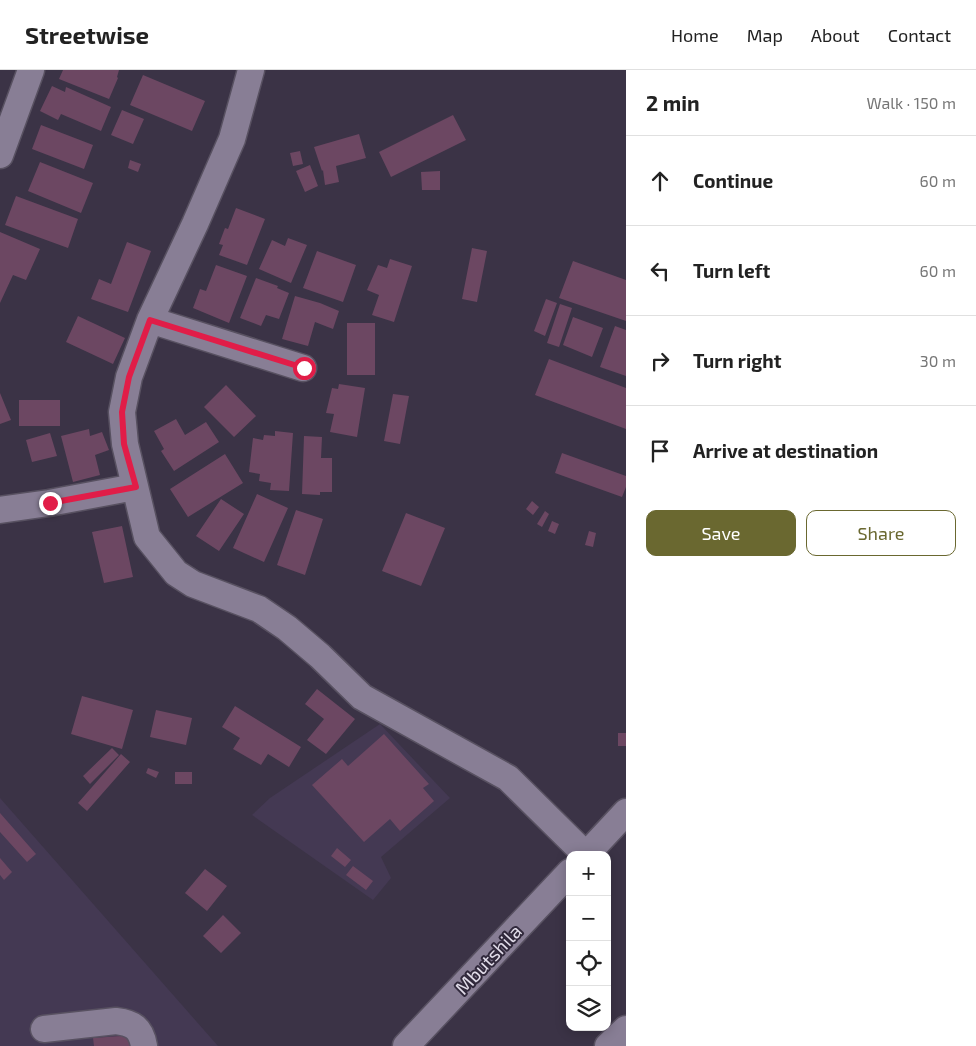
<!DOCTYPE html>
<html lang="en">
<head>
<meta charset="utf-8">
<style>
  body { margin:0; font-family:"Exo 2",sans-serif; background:#f2f2f2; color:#222 }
  .controls { position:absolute; right:15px; bottom:15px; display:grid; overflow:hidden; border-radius:10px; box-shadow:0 2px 12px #0003 }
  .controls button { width:45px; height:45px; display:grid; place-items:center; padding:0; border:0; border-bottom:1px solid #e0e0e0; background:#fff; color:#222; font:25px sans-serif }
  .stop { position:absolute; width:15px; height:15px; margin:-11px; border:4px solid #e11d48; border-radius:50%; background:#fff }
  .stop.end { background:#e11d48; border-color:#fff; box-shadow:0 1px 5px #0008 }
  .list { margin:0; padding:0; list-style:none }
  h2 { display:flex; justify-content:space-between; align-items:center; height:65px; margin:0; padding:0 20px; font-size:21px }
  h2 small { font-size:16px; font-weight:400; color:#767676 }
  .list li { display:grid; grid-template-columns:32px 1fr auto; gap:15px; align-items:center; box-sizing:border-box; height:90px; padding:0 20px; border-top:1px solid #e0e0e0 }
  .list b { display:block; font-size:19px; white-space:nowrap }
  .list em { font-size:16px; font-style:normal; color:#767676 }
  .actions { display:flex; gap:10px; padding:15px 20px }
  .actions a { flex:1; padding:11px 0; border:1px solid #6a6830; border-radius:10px; text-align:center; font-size:18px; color:#6a6830 }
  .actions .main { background:#6a6830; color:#fff }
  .icon { flex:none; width:28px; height:28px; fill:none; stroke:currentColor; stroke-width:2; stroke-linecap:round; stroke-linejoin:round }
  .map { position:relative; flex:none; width:626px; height:976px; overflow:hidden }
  header { display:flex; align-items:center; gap:30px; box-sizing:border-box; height:70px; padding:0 25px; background:#fff; border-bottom:1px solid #e0e0e0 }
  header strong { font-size:24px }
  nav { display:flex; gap:28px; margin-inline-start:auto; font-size:18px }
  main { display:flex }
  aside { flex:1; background:#fff }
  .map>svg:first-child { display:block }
  .built { fill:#443953 }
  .building { fill:#6c4762 }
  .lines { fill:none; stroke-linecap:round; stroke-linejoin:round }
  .minor-casing { stroke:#585161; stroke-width:29 }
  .minor { stroke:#887e95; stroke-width:26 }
  .route { stroke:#e11d48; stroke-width:6 }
  .labels { text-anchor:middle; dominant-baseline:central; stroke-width:4; stroke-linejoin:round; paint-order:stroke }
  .street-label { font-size:19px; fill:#e2ddea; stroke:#31293c }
</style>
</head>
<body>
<header>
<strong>Streetwise</strong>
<nav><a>Home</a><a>Map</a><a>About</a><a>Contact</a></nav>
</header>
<main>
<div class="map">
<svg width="626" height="976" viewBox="0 0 626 976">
  <rect width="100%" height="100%" fill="#3b3346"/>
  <path class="built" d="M 380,654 L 450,728 L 381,787 L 391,808 L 373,830 L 252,745 L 270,728 Z
    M 0,728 L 218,976 L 0,976 Z"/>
  <path class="building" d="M 63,0 L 119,0 L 117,7 L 118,8 L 109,29 L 59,9 Z
    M 143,5 L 205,31 L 192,61 L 130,35 Z
    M 52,16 L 65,22 L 66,17 L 111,37 L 101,61 L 61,44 L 58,50 L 40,41 Z
    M 122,40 L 144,49 L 133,74 L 111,65 Z
    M 453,45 L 466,70 L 391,107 L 379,82 Z
    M 41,55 L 93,75 L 84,99 L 32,79 Z
    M 359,64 L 366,88 L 336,96 L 339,112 L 325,115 L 323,100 L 322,101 L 314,77 Z
    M 300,81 L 303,94 L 293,96 L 290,83 Z
    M 130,90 L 141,94 L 138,102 L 128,98 Z
    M 40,92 L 93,113 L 81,143 L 28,121 Z
    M 310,95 L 318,116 L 305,122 L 296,101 Z
    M 440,101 L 440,120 L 422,120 L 421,102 Z
    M 16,126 L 78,149 L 68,178 L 5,155 Z
    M 236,138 L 265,149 L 247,195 L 219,185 L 223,175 L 219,174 L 225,158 L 228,159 Z
    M 0,162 L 40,179 L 26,210 L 13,205 L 0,233 Z
    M 288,168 L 307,175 L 291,213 L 259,199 L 272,170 L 285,176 Z
    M 127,172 L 151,181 L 128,242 L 91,229 L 99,209 L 111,214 Z
    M 472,178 L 487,181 L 477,232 L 462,229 Z
    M 317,181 L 356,195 L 343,232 L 303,218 Z
    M 390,189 L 412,196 L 394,252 L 372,245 L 379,225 L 367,220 L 378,195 L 387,198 Z
    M 573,191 L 626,210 L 626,251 L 559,228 Z
    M 216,195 L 247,206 L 229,253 L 193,238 L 200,219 L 206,221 Z
    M 256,208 L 278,216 L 277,218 L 289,223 L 279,249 L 266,245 L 261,256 L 240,248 Z
    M 295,226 L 320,233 L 339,241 L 333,259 L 315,252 L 308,276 L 282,269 Z
    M 546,229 L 557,233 L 545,266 L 534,261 Z
    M 560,234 L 572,238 L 559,277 L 547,273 Z
    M 78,246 L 125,268 L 113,294 L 66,272 Z
    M 573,247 L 603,258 L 592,287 L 563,275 Z
    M 347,253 L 375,253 L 375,305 L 347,305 Z
    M 615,256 L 626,260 L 626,306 L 600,297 Z
    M 549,289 L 626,318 L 626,359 L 535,325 Z
    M 339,314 L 365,318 L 357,367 L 330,362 L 334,344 L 326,343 L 332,318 L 338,319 Z
    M 226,315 L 256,346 L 234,367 L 204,337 Z
    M 0,323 L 11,350 L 0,354 Z
    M 393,324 L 409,326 L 400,374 L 384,371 Z
    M 19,330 L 60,330 L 60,356 L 19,356 Z
    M 176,349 L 185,365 L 206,352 L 219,372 L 174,401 L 161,381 L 164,379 L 154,361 Z
    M 89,359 L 90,366 L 102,362 L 109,380 L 95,385 L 100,405 L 73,412 L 61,366 Z
    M 275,361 L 293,363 L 289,421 L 270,420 L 271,413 L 259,411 L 260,404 L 249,402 L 253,368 L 263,370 L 264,365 L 275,366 Z
    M 50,363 L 57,386 L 32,392 L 26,370 Z
    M 304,366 L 322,367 L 321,388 L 332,388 L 332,422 L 320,422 L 320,425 L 302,424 Z
    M 562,383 L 626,406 L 626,417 L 622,427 L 555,403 Z
    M 225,384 L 243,413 L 188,447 L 170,419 Z
    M 257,424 L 288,438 L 264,492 L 233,478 Z
    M 221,429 L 244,444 L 219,481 L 196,466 Z
    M 532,431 L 539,437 L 533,445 L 526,439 Z
    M 296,440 L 323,449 L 305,505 L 277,495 Z
    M 545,441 L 549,444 L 542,457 L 537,454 Z
    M 406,443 L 445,458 L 421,516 L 382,501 Z
    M 552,451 L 559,454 L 555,464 L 548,461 Z
    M 122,456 L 133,507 L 104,513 L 92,462 Z
    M 589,461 L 596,463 L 593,477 L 585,475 Z
    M 317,619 L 355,649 L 326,684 L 307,670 L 324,649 L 305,634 Z
    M 82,626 L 133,640 L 122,679 L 71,664 Z
    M 235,636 L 301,677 L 289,697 L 268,684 L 261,695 L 233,679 L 240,668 L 222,657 Z
    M 156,640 L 192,648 L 186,675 L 150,667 Z
    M 618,663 L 626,663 L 626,676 L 618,676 Z
    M 384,664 L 429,714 L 423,718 L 434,731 L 400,761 L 390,749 L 364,772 L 312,715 L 342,689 L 348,696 Z
    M 112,678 L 119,685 L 90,714 L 83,706 Z
    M 121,684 L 130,692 L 87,741 L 78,733 Z
    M 148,698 L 159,702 L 156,708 L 146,703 Z
    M 175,702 L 192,702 L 192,714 L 175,714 Z
    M 0,743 L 36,784 L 27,792 L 0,762 Z
    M 337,778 L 351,790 L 345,797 L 331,786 Z
    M 0,788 L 12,802 L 4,810 L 0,805 Z
    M 353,796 L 373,811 L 366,820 L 346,805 Z
    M 205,799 L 227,816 L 207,841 L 185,823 Z
    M 223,845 L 241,863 L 221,883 L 203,866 Z
    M 135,965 L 136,976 L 94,976 L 93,968 Z"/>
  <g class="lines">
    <g class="minor-casing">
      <path id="minor" d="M 251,0 L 232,69 L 195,154 L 150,250 L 129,307 L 122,342 L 125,374 L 147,467 L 176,503 L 193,514 L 259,539 L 287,558 L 320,586 L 362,627 L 508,708 L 586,785
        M 0,85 L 31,0
        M 150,250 L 303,298
        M 0,440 L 49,433 L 135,417
        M 586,785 L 626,742
        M 44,959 L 116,951 C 133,953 141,958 144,976
        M 406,976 L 570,802
        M 608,976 L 626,959"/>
    </g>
    <use href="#minor" class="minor"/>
  </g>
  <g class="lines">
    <path class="route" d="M 50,433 L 136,417 L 124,374 L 122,342 L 129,307 L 150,250 L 304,298"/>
  </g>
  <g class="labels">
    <g class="street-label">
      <text transform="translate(488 889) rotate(-47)">Mbutshila</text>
    </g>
  </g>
</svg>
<div class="controls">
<button>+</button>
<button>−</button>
<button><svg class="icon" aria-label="locate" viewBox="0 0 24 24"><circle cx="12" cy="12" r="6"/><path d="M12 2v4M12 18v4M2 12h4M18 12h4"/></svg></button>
<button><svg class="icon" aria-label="layers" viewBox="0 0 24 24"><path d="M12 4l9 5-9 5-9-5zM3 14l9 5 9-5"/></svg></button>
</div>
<div class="stop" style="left:304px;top:298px"></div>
<div class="stop end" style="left:50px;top:433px"></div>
</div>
<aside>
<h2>2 min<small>Walk · 150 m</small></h2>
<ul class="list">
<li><svg class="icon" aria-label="ahead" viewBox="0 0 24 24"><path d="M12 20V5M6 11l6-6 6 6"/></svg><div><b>Continue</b></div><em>60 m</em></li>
<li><svg class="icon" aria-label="left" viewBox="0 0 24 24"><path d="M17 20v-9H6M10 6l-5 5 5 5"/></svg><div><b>Turn left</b></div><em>60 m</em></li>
<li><svg class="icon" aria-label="right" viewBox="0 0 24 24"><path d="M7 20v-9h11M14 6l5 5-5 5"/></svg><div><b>Turn right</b></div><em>30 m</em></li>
<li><svg class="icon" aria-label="arrive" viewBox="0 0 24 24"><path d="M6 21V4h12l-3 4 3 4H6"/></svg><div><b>Arrive at destination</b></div></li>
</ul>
<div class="actions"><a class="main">Save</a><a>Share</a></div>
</aside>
</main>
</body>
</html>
